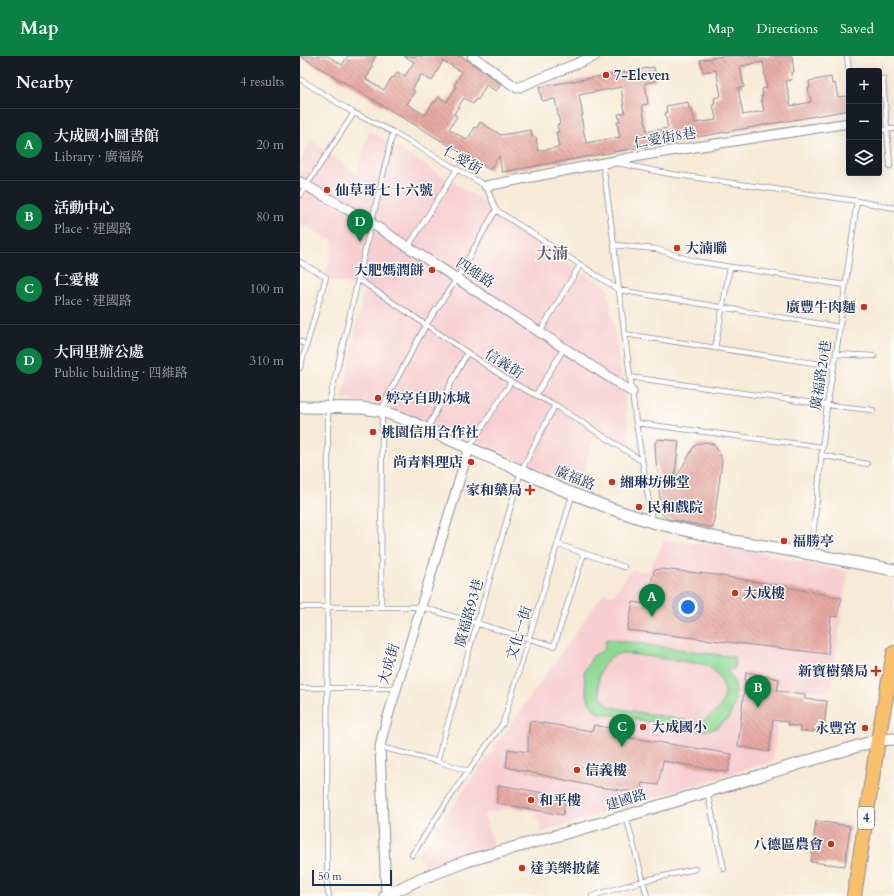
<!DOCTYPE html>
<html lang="en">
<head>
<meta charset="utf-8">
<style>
  body { margin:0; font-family:Cardo,"Noto Serif TC",serif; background:#242831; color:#f1f3f6 }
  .controls { position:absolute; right:12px; top:12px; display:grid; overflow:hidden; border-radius:4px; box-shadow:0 4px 16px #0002 }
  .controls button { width:36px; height:36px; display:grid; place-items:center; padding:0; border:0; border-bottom:1px solid #363941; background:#171b24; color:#f1f3f6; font:20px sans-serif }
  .scale { position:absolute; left:12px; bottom:10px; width:80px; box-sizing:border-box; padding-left:4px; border:2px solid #1b2f5e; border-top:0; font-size:11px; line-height:14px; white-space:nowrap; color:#1b2f5e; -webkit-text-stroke:3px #fdfcf7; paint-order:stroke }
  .you { position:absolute; left:388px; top:551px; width:14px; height:14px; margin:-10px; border:3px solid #fff; border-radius:50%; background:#1a73e8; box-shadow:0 0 0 6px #1a73e833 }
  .badge { display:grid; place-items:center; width:26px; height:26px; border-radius:50%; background:#0b8043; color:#fff; font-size:13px; font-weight:700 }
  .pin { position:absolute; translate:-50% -33px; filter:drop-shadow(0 1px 2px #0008) }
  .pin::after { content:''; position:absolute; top:21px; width:14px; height:12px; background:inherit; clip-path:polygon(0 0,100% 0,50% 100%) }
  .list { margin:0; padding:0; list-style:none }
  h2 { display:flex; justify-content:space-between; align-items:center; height:52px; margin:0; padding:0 16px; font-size:17px }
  h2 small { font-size:13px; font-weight:400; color:#9ea1a6 }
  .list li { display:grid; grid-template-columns:26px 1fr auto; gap:12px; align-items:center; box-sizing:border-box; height:72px; padding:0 16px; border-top:1px solid #363941 }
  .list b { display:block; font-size:15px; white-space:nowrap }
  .list p { margin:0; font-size:13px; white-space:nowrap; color:#9ea1a6 }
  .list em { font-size:13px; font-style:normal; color:#9ea1a6 }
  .icon { flex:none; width:22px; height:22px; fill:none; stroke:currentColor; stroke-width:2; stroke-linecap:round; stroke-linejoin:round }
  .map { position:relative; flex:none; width:594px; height:840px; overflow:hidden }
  header { display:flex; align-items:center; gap:24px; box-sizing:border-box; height:56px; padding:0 20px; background:#0b8043; color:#fff }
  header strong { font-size:19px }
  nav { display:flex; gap:22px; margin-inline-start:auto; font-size:14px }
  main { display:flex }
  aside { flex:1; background:#171b24 }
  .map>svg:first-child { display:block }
  .built { fill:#f7cfd2 }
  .green { fill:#90d994; stroke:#568479; fill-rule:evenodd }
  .building { fill:url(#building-back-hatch); fill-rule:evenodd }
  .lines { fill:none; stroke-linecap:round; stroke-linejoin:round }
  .service-casing { stroke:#898c9a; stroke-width:6 }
  .minor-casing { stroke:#898c9a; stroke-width:11 }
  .tertiary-casing { stroke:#898c9a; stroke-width:13 }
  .primary-casing { stroke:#898c9a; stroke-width:16 }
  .service { stroke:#fff; stroke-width:4.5 }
  .minor { stroke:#fff; stroke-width:9 }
  .tertiary { stroke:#fff; stroke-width:11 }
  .primary { stroke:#f8bf6c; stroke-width:14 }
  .poi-dot { fill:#c8321e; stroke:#fdfcf7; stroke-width:1.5 }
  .labels { text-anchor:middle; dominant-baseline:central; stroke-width:3; stroke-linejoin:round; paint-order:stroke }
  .shield { fill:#fdfcf7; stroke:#5f6c8c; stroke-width:1 }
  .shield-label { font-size:13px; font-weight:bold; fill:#1b2f5e }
  .poi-label { font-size:14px; font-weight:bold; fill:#1b2f5e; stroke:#fdfcf7; text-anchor:start }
  .street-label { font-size:14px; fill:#1b2f5e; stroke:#fdfcf7 }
  .quarter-label { font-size:16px; font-weight:bold; fill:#625a75; stroke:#fdfcf7 }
</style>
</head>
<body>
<header>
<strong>Map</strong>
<nav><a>Map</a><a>Directions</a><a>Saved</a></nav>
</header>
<main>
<aside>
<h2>Nearby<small>4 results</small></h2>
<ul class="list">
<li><span class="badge">A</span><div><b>大成國小圖書館</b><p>Library · 廣福路</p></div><em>20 m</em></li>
<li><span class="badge">B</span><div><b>活動中心</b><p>Place · 建國路</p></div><em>80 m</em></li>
<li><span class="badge">C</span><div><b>仁愛樓</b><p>Place · 建國路</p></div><em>100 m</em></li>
<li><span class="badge">D</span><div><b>大同里辦公處</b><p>Public building · 四維路</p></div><em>310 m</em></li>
</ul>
</aside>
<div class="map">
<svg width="594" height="840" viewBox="0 0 594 840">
  <defs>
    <pattern id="building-back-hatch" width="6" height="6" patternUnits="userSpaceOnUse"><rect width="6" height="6" fill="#e7a9a1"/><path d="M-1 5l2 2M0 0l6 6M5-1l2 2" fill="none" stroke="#ba8a86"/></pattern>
  </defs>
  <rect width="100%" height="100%" fill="#fdfcf7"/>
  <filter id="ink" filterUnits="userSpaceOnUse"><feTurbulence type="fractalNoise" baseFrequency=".025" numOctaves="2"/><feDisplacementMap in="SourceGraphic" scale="8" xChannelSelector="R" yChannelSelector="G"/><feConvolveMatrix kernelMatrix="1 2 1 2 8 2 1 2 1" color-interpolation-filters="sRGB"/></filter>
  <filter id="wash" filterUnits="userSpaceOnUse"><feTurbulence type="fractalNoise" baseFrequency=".012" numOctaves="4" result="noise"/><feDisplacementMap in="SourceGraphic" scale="16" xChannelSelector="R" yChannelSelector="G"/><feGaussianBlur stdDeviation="0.9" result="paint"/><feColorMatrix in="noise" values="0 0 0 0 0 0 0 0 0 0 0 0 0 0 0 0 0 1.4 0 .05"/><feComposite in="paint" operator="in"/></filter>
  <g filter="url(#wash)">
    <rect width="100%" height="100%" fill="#f7ead6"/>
    <path class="built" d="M 69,74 L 179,143 L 204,168 L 308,232 L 332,394 L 297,371 L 278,432 L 170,382 L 80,349 L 42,342 L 64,231 L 25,223 L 33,185 L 0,167 L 0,103 L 12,84 L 57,119 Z
      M 364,484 L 426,490 L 548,516 L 530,636 L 482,631 L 473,705 L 242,776 L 235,755 L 208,752 L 184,758 L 194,792 L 127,812 L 118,799 L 304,537 L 313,539 L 332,514 L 349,515 Z"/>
    <path class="green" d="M 306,583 L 435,601 L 434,613 L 427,613 L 435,628 L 435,646 L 429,662 L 416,672 L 401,675 L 296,656 L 289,646 L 286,634 L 284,616 L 293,600 L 304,594 ZM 322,597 L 403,608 C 407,610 411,612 414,615 C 418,618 421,623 423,628 C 429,647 415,659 399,667 L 311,651 C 309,649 306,647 304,645 C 294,631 298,609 313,600 C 316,599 319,598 322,597 Z"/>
    <g id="blocks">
      <path class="building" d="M 0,0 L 28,0 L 42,9 L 48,0 L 76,0 L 71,9 L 73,10 L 66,23 L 84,34 L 92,21 L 94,22 L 97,16 L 105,20 L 114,6 L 104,0 L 161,0 L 201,28 L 196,35 L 186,29 L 178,44 L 176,43 L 173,48 L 164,42 L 154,58 L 157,60 L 149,73 L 167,84 L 175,71 L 177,72 L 180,66 L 201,79 L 231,74 L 232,81 L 236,81 L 238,95 L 259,91 L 256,76 L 259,76 L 257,69 L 260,68 L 255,43 L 242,45 L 239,31 L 354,11 L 356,25 L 345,27 L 348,48 L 342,49 L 347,76 L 368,72 L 365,57 L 367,57 L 366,50 L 388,46 L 389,53 L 392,53 L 395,67 L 416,64 L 413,48 L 415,48 L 414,42 L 421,40 L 416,14 L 403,16 L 400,4 L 422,0 L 492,0 L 494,16 L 491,16 L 492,24 L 486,25 L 491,50 L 511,46 L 508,32 L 510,32 L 509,25 L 531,21 L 532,28 L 535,27 L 538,41 L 546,40 L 549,54 L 202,116 L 199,100 L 190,114 ZM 143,5 L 162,16 L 154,30 L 156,31 L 147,46 L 139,41 L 135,47 L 134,45 L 125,59 L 107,48 L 115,35 L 112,34 L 121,19 L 132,25 ZM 463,6 L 467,32 L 462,33 L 463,40 L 461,40 L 464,55 L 443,59 L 438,32 L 444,31 L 440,10 ZM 321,31 L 325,57 L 318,58 L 320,66 L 317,66 L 320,81 L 286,87 L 281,60 L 283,60 L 279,39 Z
        M 358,383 L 379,385 L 374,426 L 393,392 L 397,388 L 405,386 L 413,388 L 420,397 L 422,405 L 413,472 L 368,463 L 362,458 L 358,426 L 361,426 L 356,407 L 355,387 Z
        M 361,513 L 417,519 L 486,531 L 542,542 L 538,555 L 538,561 L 531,560 L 528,598 L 327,574 L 333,546 L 351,549 L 351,529 L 354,514 Z
        M 446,616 L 479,623 L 477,635 L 505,638 L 505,643 L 527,645 L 524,672 L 516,672 L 516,676 L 500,675 L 500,671 L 488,669 L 488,666 L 473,664 L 469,696 L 438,690 Z
        M 230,665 L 292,675 L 294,669 L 314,673 L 313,679 L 432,698 L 428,716 L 363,705 L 358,729 L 342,727 L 341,732 L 336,736 L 292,730 L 206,711 L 208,693 L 228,696 L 228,681 Z
        M 199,729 L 266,741 L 263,759 L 196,747 Z
        M 516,765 L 550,770 L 545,810 L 511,806 Z"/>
    </g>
  </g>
  <g filter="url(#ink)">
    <use href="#blocks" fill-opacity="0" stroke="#898c9a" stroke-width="1"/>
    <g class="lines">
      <g class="service-casing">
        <path id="service" d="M 547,0 L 549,15
          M 0,23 L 54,57 L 93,76 L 186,130 L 196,154 L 319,234 L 539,271
          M 579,23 L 583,23 L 590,110
          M 579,74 L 594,73
          M 317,107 L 371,118 L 557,145 L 594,152
          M 303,108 L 314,189 L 319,234 L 336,367 L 352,465
          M 0,139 L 54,57
          M 314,189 L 356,193 L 394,205 L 545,229
          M 108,191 L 157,113
          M 0,206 L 26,221 L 0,312
          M 58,223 L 211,326 L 255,349 L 342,405
          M 240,276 L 280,209
          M 324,278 L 534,310
          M 0,285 L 6,289
          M 415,292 L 430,211
          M 536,298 L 574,300
          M 330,321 L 527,349 L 573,354
          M 236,339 L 264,292
          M 336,367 L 522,391
          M 127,373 L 167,297
          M 169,392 L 211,326
          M 521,399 L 567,408
          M 257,488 L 324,511
          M 511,498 L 527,349 L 536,298 L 557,145
          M 0,551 L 121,551 L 254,590 L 284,497
          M 81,551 L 82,355 L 87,341 L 126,269 L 157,222 L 196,154
          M 0,632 L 96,632
          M 80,691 L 137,705 L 168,715
          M 137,705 L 221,415 L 255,349
          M 407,735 L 424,813
          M 326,760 L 347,840
          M 112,799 L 156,732 L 203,667 L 273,437
          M 29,840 L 27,831 L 28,351 L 93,76
          M 292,840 L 342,825 L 395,813"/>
      </g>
      <g class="minor-casing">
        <path id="minor" d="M 172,0 L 217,32 L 295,0
          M 0,126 L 71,167 L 332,336
          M 186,130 L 345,99 L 549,67
          M 86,839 L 80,691 L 83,677 L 169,392"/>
      </g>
      <g class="tertiary-casing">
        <path id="tertiary" d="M 0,351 L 62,352 L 82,355 L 102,362 L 261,433 L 312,453 L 352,466 L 422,483 L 511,498 L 594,514
          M 85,840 L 120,823 L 167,805 L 326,760 L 379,744 L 578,684 L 594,683"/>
      </g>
      <g class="primary-casing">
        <path id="primary" d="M 554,840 L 578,684 L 594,597"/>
      </g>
      <use href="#service" class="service"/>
      <use href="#minor" class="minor"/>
      <use href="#tertiary" class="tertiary"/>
      <use href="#primary" class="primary"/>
    </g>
  </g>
  <g class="poi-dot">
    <circle cx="306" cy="19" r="4"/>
    <circle cx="27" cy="134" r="4"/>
    <circle cx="377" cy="192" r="4"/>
    <circle cx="132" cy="214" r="4"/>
    <circle cx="564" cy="251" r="4"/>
    <circle cx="78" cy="342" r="4"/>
    <circle cx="73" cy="376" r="4"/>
    <circle cx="171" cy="406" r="4"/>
    <circle cx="312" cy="426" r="4"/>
    <path d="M228 428h4v4h4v4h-4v4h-4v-4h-4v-4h4z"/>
    <circle cx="339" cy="451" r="4"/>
    <circle cx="484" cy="485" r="4"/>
    <circle cx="435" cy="537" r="4"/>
    <path d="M574 609h4v4h4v4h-4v4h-4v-4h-4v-4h4z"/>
    <circle cx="343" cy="671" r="4"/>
    <circle cx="565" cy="672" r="4"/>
    <circle cx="277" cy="714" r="4"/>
    <circle cx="231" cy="744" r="4"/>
    <circle cx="531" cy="788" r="4"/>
    <circle cx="222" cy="812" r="4"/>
  </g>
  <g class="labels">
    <rect class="shield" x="558" y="751" width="16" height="22" rx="3"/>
    <g class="shield-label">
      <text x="566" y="762">4</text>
    </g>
    <g class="poi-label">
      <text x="314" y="19">7-Eleven</text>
      <text x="35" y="134">仙草哥七十六號</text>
      <text x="385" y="192">大湳聯</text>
      <text x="124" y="214" text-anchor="end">大肥媽潤餅</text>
      <text x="556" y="251" text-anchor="end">廣豐牛肉麵</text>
      <text x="86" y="342">婷亭自助冰城</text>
      <text x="81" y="376">桃園信用合作社</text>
      <text x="163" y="406" text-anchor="end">尚青料理店</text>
      <text x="320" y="426">緗琳坊佛堂</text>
      <text x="222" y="434" text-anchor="end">家和藥局</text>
      <text x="347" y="451">民和戲院</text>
      <text x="492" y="485">福勝亭</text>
      <text x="443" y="537">大成樓</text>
      <text x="568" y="615" text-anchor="end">新寶樹藥局</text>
      <text x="351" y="671">大成國小</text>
      <text x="557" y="672" text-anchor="end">永豐宮</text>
      <text x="285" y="714">信義樓</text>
      <text x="239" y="744">和平樓</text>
      <text x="523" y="788" text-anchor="end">八德區農會</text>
      <text x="230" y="812">達美樂披薩</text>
    </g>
    <g class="street-label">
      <text transform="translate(365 82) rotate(-10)">仁愛街8巷</text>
      <text transform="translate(163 104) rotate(30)">仁愛街</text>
      <text transform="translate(175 217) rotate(33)">四維路</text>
      <text transform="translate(204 308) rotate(32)">信義街</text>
      <text transform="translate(521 319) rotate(-81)">廣福路20巷</text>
      <text transform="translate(275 422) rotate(22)">廣福路</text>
      <text transform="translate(169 557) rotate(-74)">廣福路93巷</text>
      <text transform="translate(219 577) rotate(-73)">文化一街</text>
      <text transform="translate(89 608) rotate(-73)">大成街</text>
      <text transform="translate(326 744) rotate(-17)">建國路</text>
    </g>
    <g class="quarter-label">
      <text x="252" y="198">大湳</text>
    </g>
  </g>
</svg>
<div class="controls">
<button>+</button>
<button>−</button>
<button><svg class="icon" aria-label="layers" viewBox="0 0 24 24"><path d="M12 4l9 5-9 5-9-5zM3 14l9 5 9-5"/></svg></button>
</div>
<div class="scale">50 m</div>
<div class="you"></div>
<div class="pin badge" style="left:352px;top:561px">A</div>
<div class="pin badge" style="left:458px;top:652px">B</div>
<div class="pin badge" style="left:322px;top:691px">C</div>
<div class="pin badge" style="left:60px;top:186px">D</div>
</div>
</main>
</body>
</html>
